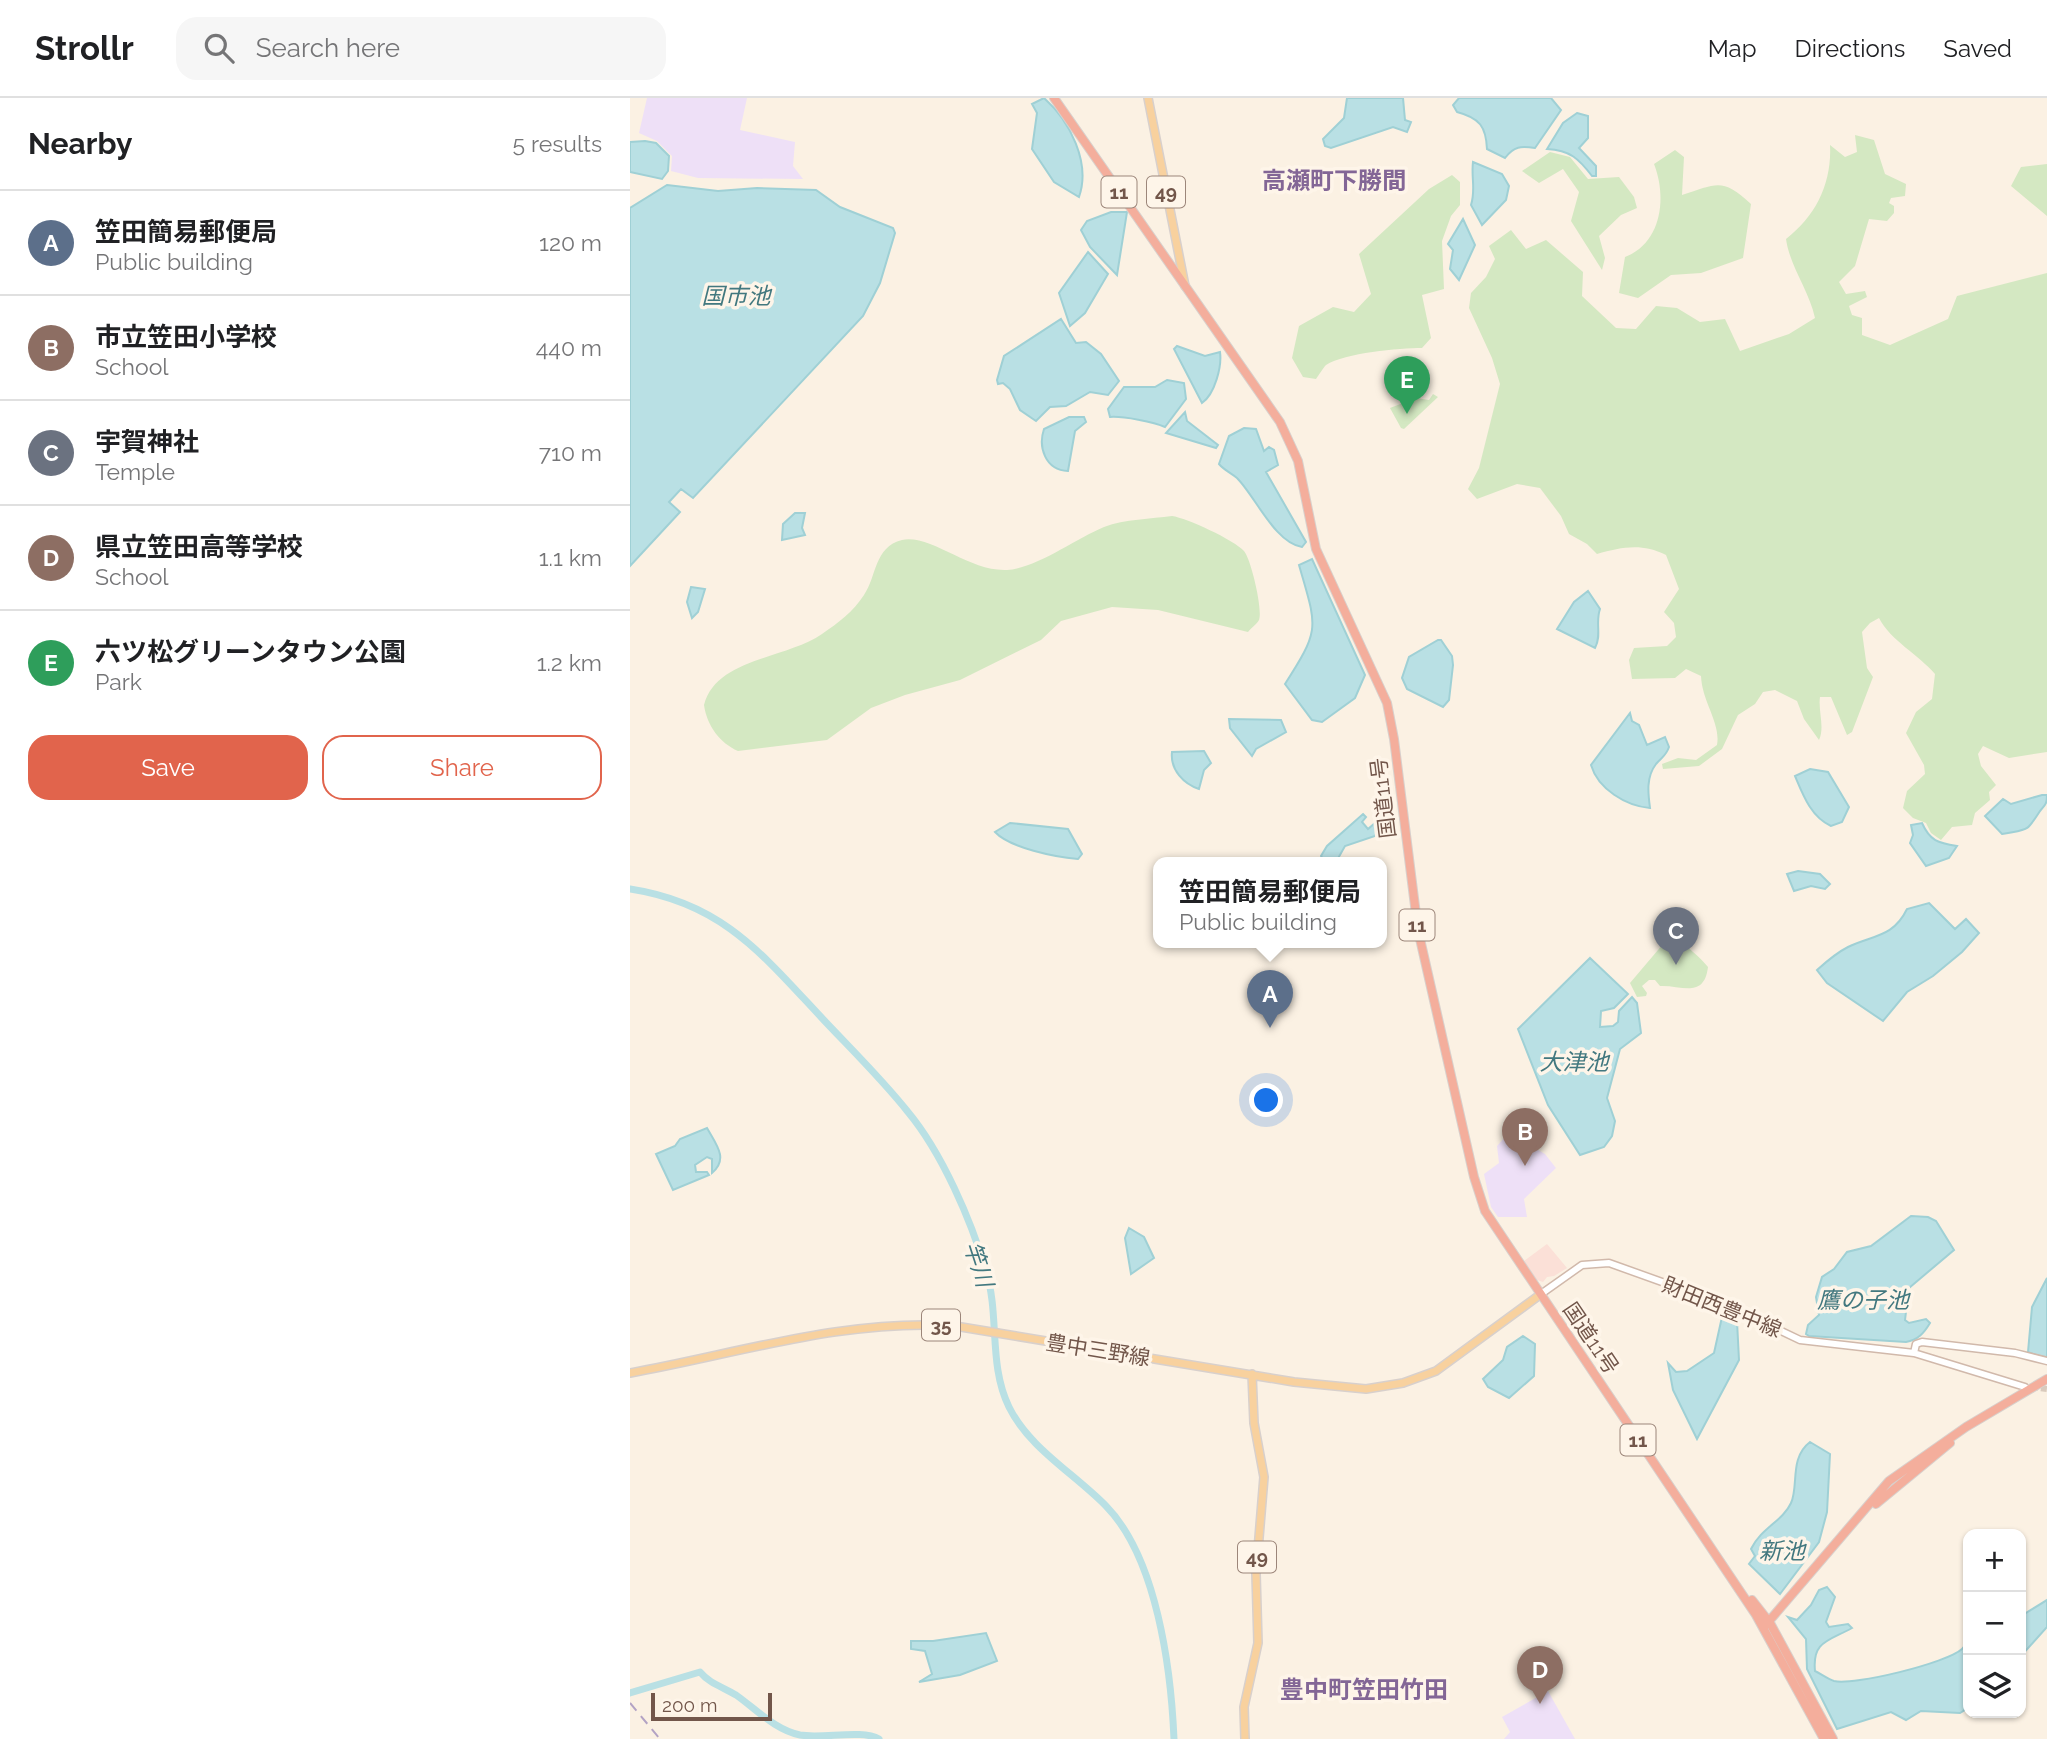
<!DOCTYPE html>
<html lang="en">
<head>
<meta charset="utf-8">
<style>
  body { margin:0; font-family:Raleway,"Noto Sans JP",sans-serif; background:#f6f6f6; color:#202124 }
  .controls { position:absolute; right:21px; bottom:21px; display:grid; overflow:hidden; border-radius:14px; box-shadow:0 2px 5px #0004 }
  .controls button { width:63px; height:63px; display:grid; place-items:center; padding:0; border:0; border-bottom:2px solid #e0e0e0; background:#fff; color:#202124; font:35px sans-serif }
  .scale { position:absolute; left:21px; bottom:18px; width:121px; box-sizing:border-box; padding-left:7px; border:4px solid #72564a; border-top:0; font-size:19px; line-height:24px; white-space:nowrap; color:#72564a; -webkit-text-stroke:5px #fef5e9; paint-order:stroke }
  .you { position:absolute; left:637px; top:1003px; width:24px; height:24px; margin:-18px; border:5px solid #fff; border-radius:50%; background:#1a73e8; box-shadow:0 0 0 10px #1a73e833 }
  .badge { display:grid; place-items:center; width:46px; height:46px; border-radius:50%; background:#e1644c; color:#fff; font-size:23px; font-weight:700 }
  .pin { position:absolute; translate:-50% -58px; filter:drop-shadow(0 2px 4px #0008) }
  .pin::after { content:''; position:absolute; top:37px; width:24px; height:21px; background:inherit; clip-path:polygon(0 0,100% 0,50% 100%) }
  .popup { position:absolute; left:523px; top:759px; width:234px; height:91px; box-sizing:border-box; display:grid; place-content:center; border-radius:14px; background:#fff; filter:drop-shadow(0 2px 5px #0005); font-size:23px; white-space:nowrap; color:#757577 }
  .popup b { font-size:26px; color:#202124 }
  .popup::after { content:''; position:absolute; left:50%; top:100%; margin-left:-14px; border:14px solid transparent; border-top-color:#fff }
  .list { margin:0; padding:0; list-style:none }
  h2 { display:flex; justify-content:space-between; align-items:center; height:91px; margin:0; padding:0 28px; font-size:30px }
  h2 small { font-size:23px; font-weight:400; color:#757577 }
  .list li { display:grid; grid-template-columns:46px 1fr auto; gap:21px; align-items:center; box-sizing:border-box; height:105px; padding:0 28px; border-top:2px solid #e0e0e0 }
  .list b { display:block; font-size:26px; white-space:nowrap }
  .list p { margin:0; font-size:23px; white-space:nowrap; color:#757577 }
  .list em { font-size:23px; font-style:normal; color:#757577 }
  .actions { display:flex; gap:14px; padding:21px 28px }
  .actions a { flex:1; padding:16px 0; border:2px solid #e1644c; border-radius:21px; text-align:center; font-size:24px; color:#e1644c }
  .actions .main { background:#e1644c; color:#fff }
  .icon { flex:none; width:38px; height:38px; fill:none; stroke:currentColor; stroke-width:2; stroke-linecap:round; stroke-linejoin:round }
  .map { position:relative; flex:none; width:1417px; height:1641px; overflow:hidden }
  header { display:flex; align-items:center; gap:42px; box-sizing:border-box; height:98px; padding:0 35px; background:#fff; border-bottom:2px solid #e0e0e0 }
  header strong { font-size:33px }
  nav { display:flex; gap:38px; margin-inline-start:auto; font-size:24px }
  .search { width:490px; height:63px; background:#f6f6f6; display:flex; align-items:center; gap:18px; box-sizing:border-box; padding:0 24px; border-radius:21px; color:#757577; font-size:26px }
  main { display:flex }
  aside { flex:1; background:#fff }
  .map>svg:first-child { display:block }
  .commercial { fill:#fbe0d7 }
  .education { fill:#eee0f7 }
  .green { fill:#d4e8c2 }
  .water { fill:#b9e0e4; stroke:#9fd0d5; stroke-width:2 }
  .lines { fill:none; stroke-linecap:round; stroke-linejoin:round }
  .river { stroke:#b9e0e4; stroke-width:7 }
  .secondary-tunnel { stroke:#d9cabd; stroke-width:6; stroke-dasharray:6 3; stroke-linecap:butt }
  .secondary-casing { stroke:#d1b9ab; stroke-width:9 }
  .primary-casing { stroke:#d8d0cc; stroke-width:10 }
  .highway-casing { stroke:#d8d0cc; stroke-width:10 }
  .secondary { stroke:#fff; stroke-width:6 }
  .primary { stroke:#f8d19e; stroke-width:7 }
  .highway { stroke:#f4ae9c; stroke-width:8 }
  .rail { stroke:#b3a3c4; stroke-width:2; stroke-dasharray:10 7; stroke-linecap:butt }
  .labels { text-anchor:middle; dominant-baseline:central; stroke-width:7; stroke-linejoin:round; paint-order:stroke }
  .shield { fill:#fef5e9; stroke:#9c867a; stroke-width:2 }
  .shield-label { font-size:19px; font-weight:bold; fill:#72564a }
  .street-label { font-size:21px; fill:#72564a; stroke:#fef5e9 }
  .water-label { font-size:23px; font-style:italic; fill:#42787f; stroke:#fef5e9 }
  .quarter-label { font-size:24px; font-weight:bold; fill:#836696; stroke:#fef5e9 }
</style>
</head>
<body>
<header>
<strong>Strollr</strong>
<div class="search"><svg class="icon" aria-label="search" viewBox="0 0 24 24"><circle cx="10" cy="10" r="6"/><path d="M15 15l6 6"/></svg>Search here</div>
<nav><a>Map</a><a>Directions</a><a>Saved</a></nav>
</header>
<main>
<aside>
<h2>Nearby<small>5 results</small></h2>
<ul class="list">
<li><span class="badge" style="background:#5c6f8a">A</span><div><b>笠田簡易郵便局</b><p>Public building</p></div><em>120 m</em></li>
<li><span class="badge" style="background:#8d6e63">B</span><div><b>市立笠田小学校</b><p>School</p></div><em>440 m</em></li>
<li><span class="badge" style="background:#6b7280">C</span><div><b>宇賀神社</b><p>Temple</p></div><em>710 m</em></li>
<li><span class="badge" style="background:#8d6e63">D</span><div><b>県立笠田高等学校</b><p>School</p></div><em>1.1 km</em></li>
<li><span class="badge" style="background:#2e9e5b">E</span><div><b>六ツ松グリーンタウン公園</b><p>Park</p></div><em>1.2 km</em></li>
</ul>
<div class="actions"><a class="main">Save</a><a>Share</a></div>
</aside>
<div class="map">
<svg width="1417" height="1641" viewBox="0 0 1417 1641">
  <rect width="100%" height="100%" fill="#fbf1e3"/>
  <path class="commercial" d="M 917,1146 L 937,1170 L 924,1178 L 917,1179 L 913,1184 L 907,1182 L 894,1163 Z"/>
  <path class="education" d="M 17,0 L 117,0 L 110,32 L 165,44 L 163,68 L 173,81 L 68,80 L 41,73 L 42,58 L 27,43 L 9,35 Z
    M 900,1012 L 909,1022 L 896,1037 L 901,1048 L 915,1056 L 926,1070 L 894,1101 L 897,1119 L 868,1119 L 861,1109 L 854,1076 L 869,1065 L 867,1048 Z
    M 918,1593 L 945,1641 L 874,1641 L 880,1634 L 872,1619 Z"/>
  <path class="green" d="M 1225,37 L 1244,42 L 1255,76 L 1276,86 L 1275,98 L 1261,100 L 1259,105 L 1264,108 L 1264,115 L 1257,123 L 1239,121 L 1225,168 L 1209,184 L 1216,196 L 1235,193 L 1237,199 L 1219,208 L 1222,217 L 1232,220 L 1232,237 L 1260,247 L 1318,221 L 1327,198 L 1417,175 L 1417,654 L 1379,660 L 1353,648 L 1348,656 L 1351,668 L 1366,687 L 1359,694 L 1360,702 L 1345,715 L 1342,727 L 1322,729 L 1311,742 L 1301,735 L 1296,725 L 1283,720 L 1273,710 L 1277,693 L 1295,676 L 1294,667 L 1276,635 L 1286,614 L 1302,601 L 1305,576 C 1288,556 1261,543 1249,520 L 1240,525 L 1232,534 L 1237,570 L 1243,579 L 1222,634 L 1217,637 L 1201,599 L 1190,599 C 1188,613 1195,629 1189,642 L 1174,621 L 1167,603 L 1145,592 L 1133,594 L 1125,606 L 1108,617 L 1092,651 L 1069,668 L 1033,671 L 1032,666 L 1048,660 L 1066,662 L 1087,647 C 1091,625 1072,604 1071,578 L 1056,571 L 1045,580 L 1002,581 L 999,562 L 1004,550 L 1037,548 L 1046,539 L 1044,525 L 1034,514 L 1049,491 L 1036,457 C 1012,445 992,449 967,456 L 957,446 L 939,436 L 931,418 L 910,390 L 887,386 L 847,401 L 838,391 L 849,370 L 870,286 L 862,260 L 839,210 L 841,195 L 856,179 L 865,161 L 859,148 L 881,132 L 896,151 L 916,142 L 953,174 L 952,198 L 986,230 L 1006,231 L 1026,208 L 1047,210 L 1070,224 L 1095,221 L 1110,253 L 1159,236 L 1185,220 C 1179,192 1160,169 1156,141 C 1186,118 1202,85 1200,47 L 1215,59 L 1227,54 Z
    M 1045,52 L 1054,59 L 1052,97 C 1087,86 1092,79 1121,106 L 1113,160 L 1071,175 L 1041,177 L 1008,200 L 989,195 L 995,159 C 1032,145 1037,99 1024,66 Z
    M 920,54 L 940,59 L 958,81 L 989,79 L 1004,99 L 1007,110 L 991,117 L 969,138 L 975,160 L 972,172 L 941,123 L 949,94 L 933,71 L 909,85 L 892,73 Z
    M 1417,66 L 1417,118 L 1381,88 L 1391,69 Z
    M 822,77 L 830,84 L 830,107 L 821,118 L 812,143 L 814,191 L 792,197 L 801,240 L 792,250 C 769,250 715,255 696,267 C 693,270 689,277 686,281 L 673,279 L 662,260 L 669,228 L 703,209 L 724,214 L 741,196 L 729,156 L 799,91 Z
    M 803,296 L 808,299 L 774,331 L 771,330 L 760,310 L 786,300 L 799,302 Z
    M 542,418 C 557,420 604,442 614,453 C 621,461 633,512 629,522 C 627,526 621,530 618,534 L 528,512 L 482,509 L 431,523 L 411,542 L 330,582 L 275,597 L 241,610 L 197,642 L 108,653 C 90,645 77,628 74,607 C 86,560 156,561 192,536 C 208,525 223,514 234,497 C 247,478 244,449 272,442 C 301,436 339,474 377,472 C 407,470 445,441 474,429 C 495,421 521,421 542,418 Z
    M 1039,839 L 1046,839 C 1057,849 1069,858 1078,869 C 1074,901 1052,887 1030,888 L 1025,882 L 1019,882 L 1012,888 L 1017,895 L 1016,898 L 1007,899 L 1000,885 Z"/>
  <path class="water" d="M 414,0 C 440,23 461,65 449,99 L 424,84 L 402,51 L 407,15 L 402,6 Z
    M 717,0 L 773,0 L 775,22 L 781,24 L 777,34 L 763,29 L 701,50 L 695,48 L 693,41 L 714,20 Z
    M 829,0 L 921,0 L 931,12 L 905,50 C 891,48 884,48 875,60 L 857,51 C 856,29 850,20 827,14 L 823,7 Z
    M 947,15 L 958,18 L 958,40 L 949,50 L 966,68 L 966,78 L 962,78 C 949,61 940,52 917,51 L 933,25 Z
    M 15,43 L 26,45 L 39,58 L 38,73 L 32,81 L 0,74 L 0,44 Z
    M 843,64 L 872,76 L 879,88 L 876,102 L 852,127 L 841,107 C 846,92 841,79 843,64 Z
    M 37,87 L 88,93 L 127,90 L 186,92 L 210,109 L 263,130 L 265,135 L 250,185 L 233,218 L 63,400 L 51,391 L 39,404 L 50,414 L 0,468 L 0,110 Z
    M 481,114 L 497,114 L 487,177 L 460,149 L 451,132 L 457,123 Z
    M 833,121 L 845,147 L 829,182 L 820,171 L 823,152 L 818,146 Z
    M 458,154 L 478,176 L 455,215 L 440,228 L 429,195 Z
    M 431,221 L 446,245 L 456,244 L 471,256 L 489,283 L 478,297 L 460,294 L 436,308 L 420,309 L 406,323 L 390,312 L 380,291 L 373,285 L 368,286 L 367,282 L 374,258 Z
    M 547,248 L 575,258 L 590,254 C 592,268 585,296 572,305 L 544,251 Z
    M 537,282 L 554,285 L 556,301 L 535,329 C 524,324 493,318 480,319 L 478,311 L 494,289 L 525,289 Z
    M 555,314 L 557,323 L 588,347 L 586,350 L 536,335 Z
    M 439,319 L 454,319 L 456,324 L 445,333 L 438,373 C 415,372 408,349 414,331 Z
    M 614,330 L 626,331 L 634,353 L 639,349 L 644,352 L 648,367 L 636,374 L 676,444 L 672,449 C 645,445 625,398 607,380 C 601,375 594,372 589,366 L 599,338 Z
    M 165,415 L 175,415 L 172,430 L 175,437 L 152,442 L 153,426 Z
    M 682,461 L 735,577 L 725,600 L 692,624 L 682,622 L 655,586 C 691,530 687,530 669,467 Z
    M 61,489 L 75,491 L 68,514 L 62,520 L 57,504 Z
    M 958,493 L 970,511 C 965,525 972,537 965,550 L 927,531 L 944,504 Z
    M 808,542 L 811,542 L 822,558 L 823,567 L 819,602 L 813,609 L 777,591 L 772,580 L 779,559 Z
    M 1000,615 L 1002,623 L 1009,627 L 1017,647 L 1035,639 L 1039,649 C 1036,658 1032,659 1026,666 C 1016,679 1018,695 1020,710 C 996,708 968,691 961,667 Z
    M 599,621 L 651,622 L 656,634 L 626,651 L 622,658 L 600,630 Z
    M 574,653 L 581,665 L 574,672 L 569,691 C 554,686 540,672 542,654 Z
    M 1180,671 L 1198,674 L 1219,709 L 1212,724 L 1201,728 C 1181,719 1173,697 1165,678 Z
    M 1412,697 L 1417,697 C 1417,706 1415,707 1410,713 C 1396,735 1398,731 1372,736 L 1355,718 L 1373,701 L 1381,706 Z
    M 733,716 L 736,719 L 732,724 L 738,731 L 745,725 L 749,730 L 745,738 L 715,748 L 706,764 L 695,764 L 691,758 L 697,748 Z
    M 380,725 L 438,731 L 452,756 L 448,761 C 425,759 380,750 365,734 Z
    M 1292,725 C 1300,743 1308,745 1327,748 L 1319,760 L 1296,768 L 1280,745 L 1283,737 L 1281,727 Z
    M 1168,773 L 1190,776 L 1200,786 L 1195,791 L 1181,788 L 1164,793 L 1157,776 Z
    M 1299,805 L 1325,831 L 1336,821 L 1349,835 L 1332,854 L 1303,878 L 1277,894 L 1253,923 L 1197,885 L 1187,872 C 1197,863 1206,855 1218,849 C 1242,837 1263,840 1277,811 Z
    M 960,860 L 998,896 L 984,910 L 971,913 L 970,929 L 983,928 L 988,924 L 989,913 L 1002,899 L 1007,905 L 1011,935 L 990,951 L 977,1000 L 985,1023 L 982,1038 L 974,1049 L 950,1057 L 918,1007 L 888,931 Z
    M 77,1030 C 86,1046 99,1061 82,1075 L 82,1061 L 77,1059 L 65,1067 L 66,1074 L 77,1074 L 79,1077 L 43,1092 L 26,1056 L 45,1048 L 50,1041 Z
    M 1281,1118 L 1298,1119 L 1306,1123 L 1324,1152 L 1279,1190 L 1275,1222 L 1279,1225 L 1296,1221 L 1300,1225 C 1294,1235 1288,1242 1276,1244 L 1179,1238 L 1176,1236 L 1178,1227 L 1189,1217 L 1186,1199 L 1192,1179 L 1204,1171 L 1217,1154 L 1241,1148 Z
    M 499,1130 L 514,1139 L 524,1160 L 501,1176 L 495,1140 Z
    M 1417,1180 L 1417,1261 L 1398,1254 L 1402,1209 Z
    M 1099,1218 L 1107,1223 L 1109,1262 L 1067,1341 L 1043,1292 L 1038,1265 L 1046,1274 L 1057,1273 L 1084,1255 L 1092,1219 Z
    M 893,1238 L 905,1246 L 904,1278 L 879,1300 L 858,1289 L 853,1281 L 873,1262 L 877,1249 Z
    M 1180,1344 L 1200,1356 L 1197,1414 L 1189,1444 L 1150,1496 L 1119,1466 L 1125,1458 L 1121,1451 C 1131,1430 1153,1423 1161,1405 C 1169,1388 1159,1360 1180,1344 Z
    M 1197,1489 L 1205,1499 L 1196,1524 L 1199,1529 L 1218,1526 L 1222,1530 C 1199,1543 1182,1543 1185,1573 C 1191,1576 1198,1581 1204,1583 C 1223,1588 1317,1565 1332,1551 C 1336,1548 1337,1542 1338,1537 L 1338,1610 L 1330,1615 L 1291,1613 L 1276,1622 L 1261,1614 L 1207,1631 L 1177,1571 L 1176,1541 L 1158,1519 L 1167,1522 L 1181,1507 L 1189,1492 Z
    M 1417,1502 L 1417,1529 L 1391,1558 L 1391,1518 Z
    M 356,1535 L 367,1563 L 330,1577 L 289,1584 L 302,1576 L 295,1553 L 281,1551 L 281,1543 L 303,1543 Z"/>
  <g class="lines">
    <path class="river" d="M 0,791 C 92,805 132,856 191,919 C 220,950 252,981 278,1014 C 312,1055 341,1122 356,1173 C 370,1218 358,1266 379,1309 C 399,1350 445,1376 476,1408 C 527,1460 541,1571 544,1641
      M 0,1595 L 70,1574 C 80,1586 93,1589 106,1597 C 126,1611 145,1632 170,1637 C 193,1641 232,1631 249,1641"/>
    <path class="secondary-tunnel" d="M 1402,1289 L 1417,1291"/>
    <g class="secondary-casing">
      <path id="secondary" d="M 911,1196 L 952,1167 L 979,1165 L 1099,1208 L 1170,1242 L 1284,1255 L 1395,1289
        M 1284,1255 L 1286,1246 L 1292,1244 L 1385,1255 L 1417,1263"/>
    </g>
    <g class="primary-casing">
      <path id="primary" d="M 518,0 L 555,188
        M 0,1275 C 106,1256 216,1220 325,1228 L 664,1284 L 736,1291 L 773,1285 L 806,1273 L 911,1196
        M 615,1641 L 614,1609 L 628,1545 L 626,1476 L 634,1379 L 624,1325 L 622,1276"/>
    </g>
    <g class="highway-casing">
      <path id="highway" d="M 424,0 L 650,324 L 668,363 L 686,451 L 757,605 L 764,641 L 788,832 L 844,1079 L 855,1113 L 1126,1517 L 1194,1641
        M 1246,1406 L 1320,1345
        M 1122,1502 L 1140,1525 L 1203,1641
        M 1134,1529 L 1259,1383 L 1336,1329 L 1417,1281"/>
    </g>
    <use href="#secondary" class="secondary"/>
    <use href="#primary" class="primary"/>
    <use href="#highway" class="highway"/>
    <path class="rail" d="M 0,1605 L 30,1641"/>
  </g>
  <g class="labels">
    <g class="shield">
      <rect x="471.5" y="78.5" width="35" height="31" rx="5"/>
      <rect x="517" y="78.5" width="38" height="31" rx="5"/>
      <rect x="769.5" y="811.5" width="35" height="31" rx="5"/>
      <rect x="292" y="1211.5" width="38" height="31" rx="5"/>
      <rect x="990.5" y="1326.5" width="35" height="31" rx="5"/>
      <rect x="608" y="1443.5" width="38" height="31" rx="5"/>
    </g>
    <g class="shield-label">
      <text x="489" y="94">11</text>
      <text x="536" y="94">49</text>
      <text x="787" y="827">11</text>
      <text x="311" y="1227">35</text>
      <text x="1008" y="1342">11</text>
      <text x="627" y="1459">49</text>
    </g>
    <g class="street-label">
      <text transform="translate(753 700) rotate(-97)">国道11号</text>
      <text transform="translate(1092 1209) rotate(22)">財田西豊中線</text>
      <text transform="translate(961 1240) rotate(56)">国道11号</text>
      <text transform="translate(468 1252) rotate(9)">豊中三野線</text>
    </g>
    <g class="water-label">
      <text x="106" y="197">国市池</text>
      <text x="944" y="963">大津池</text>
      <text transform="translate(349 1166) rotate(72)">竿川</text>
      <text x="1233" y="1201">鷹の子池</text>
      <text x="1152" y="1452">新池</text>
    </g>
    <g class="quarter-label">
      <text x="704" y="82">高瀬町下勝間</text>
      <text x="734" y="1591">豊中町笠田竹田</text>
    </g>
  </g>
</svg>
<div class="controls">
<button>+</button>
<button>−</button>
<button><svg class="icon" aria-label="layers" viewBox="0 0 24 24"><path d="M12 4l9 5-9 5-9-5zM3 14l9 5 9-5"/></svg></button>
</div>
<div class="scale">200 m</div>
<div class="you"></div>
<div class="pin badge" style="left:640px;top:930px;background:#5c6f8a">A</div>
<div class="popup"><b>笠田簡易郵便局</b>Public building</div>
<div class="pin badge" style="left:895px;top:1068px;background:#8d6e63">B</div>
<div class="pin badge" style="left:1046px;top:867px;background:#6b7280">C</div>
<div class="pin badge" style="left:910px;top:1606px;background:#8d6e63">D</div>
<div class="pin badge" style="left:777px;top:316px;background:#2e9e5b">E</div>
</div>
</main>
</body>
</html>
